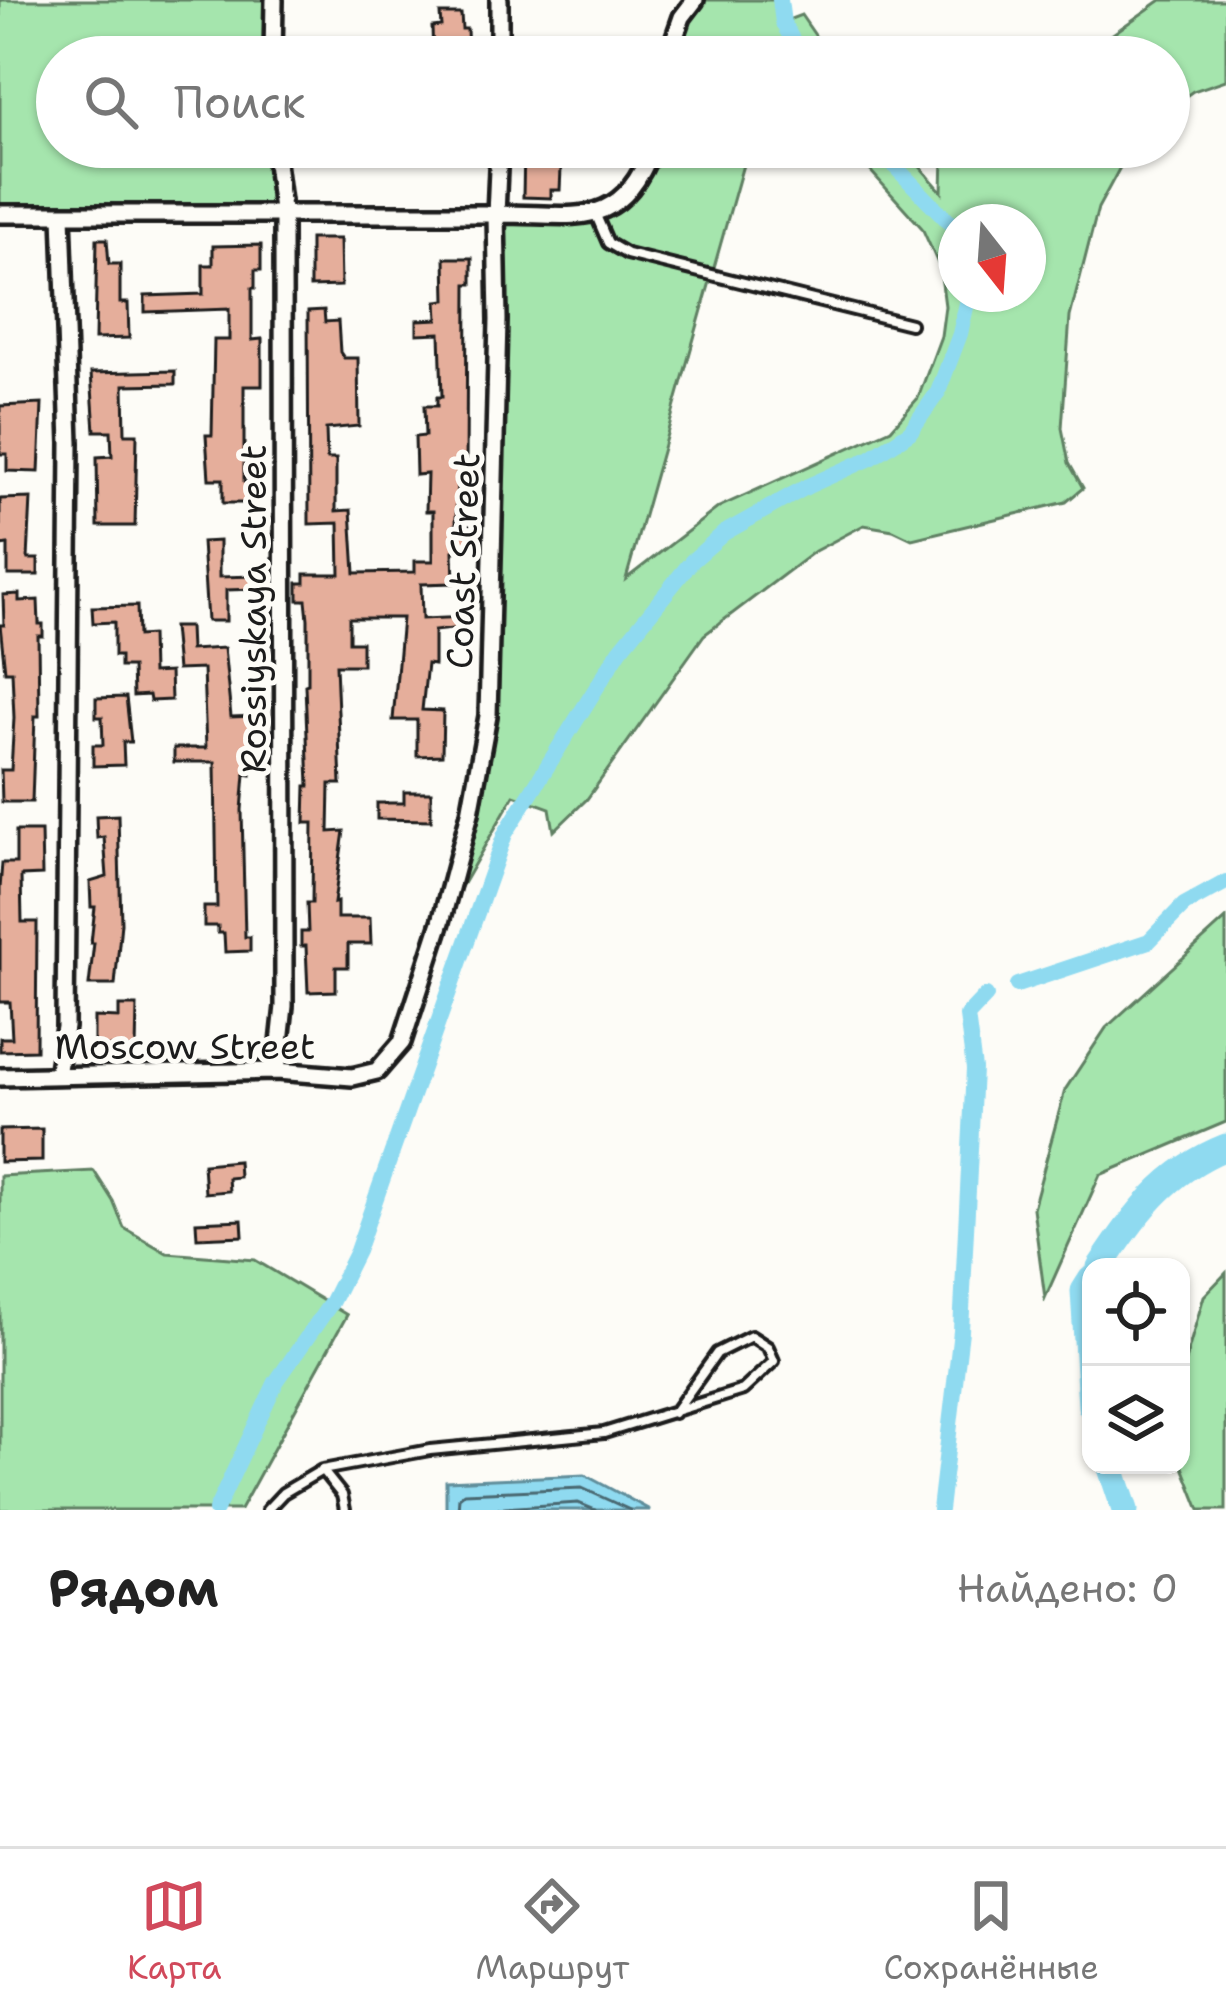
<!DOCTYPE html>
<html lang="ru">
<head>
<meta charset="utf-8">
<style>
  body { margin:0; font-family:"Shantell Sans",sans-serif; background:#f2f2f2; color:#222 }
  .controls { position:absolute; right:36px; bottom:36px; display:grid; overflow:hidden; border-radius:24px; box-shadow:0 3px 9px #0004 }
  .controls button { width:108px; height:108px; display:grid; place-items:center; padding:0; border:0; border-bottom:3px solid #e0e0e0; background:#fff; color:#222; font:60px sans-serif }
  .compass { position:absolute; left:938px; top:204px; width:108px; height:108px; border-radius:50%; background:#fff; box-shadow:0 3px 9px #0004; rotate:163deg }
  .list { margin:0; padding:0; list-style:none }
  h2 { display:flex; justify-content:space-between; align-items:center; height:156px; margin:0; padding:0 48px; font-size:51px }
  h2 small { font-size:39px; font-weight:400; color:#767676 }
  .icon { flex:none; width:66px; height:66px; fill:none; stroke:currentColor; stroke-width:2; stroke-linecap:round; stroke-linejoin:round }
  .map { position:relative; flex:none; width:1226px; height:1510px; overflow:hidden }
  .search { position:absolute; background:#fff; box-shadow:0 3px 9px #0004; left:36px; right:36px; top:36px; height:132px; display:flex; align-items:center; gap:30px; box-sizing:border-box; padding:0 42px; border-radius:66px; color:#767676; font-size:45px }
  .sheet { height:336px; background:#fff }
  nav { display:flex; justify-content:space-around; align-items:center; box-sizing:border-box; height:168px; border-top:3px solid #e0e0e0; background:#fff; font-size:33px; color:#767676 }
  nav a { display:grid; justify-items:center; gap:6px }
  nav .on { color:#d1495b }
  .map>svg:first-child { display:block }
  .green { fill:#a5e5ad; stroke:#608064; stroke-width:3; fill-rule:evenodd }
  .water { fill:#8fdaf0; stroke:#618e9b; stroke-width:3 }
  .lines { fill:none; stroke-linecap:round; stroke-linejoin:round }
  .shore { stroke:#4a6871; stroke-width:3 }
  .canal { stroke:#8fdaf0; stroke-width:16 }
  .river { stroke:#8fdaf0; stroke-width:27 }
  .building { fill:#e5ae9b; stroke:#1c1c1c; stroke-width:3 }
  .service-casing { stroke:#1c1c1c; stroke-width:16 }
  .minor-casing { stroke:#1c1c1c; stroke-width:24 }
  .service { stroke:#fdfcf7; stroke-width:8 }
  .minor { stroke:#fdfcf7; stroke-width:15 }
  .labels { text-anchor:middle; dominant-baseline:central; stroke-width:10; stroke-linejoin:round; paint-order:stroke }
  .street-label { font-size:36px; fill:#1c1c1c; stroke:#fdfcf7 }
</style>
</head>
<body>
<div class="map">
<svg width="1226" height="1510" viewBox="0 0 1226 1510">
  <rect width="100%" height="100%" fill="#fdfcf7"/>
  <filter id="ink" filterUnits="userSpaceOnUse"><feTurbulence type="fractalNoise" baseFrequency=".00833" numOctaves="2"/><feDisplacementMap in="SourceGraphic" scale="24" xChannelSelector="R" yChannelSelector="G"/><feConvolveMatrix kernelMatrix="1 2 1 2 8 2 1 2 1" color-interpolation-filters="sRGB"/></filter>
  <g filter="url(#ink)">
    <path class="green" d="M 0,0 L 274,0 L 273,57 L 57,57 L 57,147 L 274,147 L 283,217 L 0,214 Z
      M 695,0 L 780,0 L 783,22 L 801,15 L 830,57 L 668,57 Z
      M 1161,0 L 1226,0 L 1226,80 L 1193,91 L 1169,108 L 1169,57 L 1080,57 Z
      M 653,147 L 748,147 L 626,579 L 719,507 L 891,429 L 918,398 L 941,336 L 945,306 L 940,268 L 922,228 L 849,147 L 903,147 L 942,192 L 943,155 L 956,147 L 1131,147 L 1098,208 L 1070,317 L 1062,428 L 1069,463 L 1083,488 L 1066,502 L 912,539 L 893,530 L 864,525 L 815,551 L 704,635 L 587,799 L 554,831 L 550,808 L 514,795 L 441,922 L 488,716 L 496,214 L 614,207 ZM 956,222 L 1028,222 L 1028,294 L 956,294 Z
      M 1226,919 L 1226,1122 L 1100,1175 L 1045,1298 L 1033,1208 L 1065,1090 L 1106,1028 Z
      M 94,1171 L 113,1201 L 124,1228 L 167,1253 L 255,1260 L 347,1315 L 240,1510 L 0,1510 L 0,1176 Z
      M 1226,1273 L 1226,1510 L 1200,1510 L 1181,1462 L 1181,1375 L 1204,1296 Z"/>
    <path class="water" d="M 585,1475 L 650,1510 L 446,1510 L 446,1481 Z"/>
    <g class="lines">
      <path class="shore" d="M 458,1510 L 459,1497 L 464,1493 L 582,1488 L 630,1510
        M 474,1510 L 578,1503 L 595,1510"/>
      <path class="canal" d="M 780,0 L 783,23 L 802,57
        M 876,147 L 956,229
        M 1017,985 L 1149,941 L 1184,905 L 1226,882
        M 216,1510 L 276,1382 L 331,1303 L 357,1251 L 505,834 L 620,650 L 692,561 L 724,533 L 808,486 L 871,458 L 910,432 L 938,392 L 960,334 L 969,294
        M 940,1510 L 961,1331 L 974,1069 L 967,1016 L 986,996"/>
      <path class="river" d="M 1100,1267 C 1135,1215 1165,1171 1226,1147
        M 1091,1280 L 1084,1291 L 1091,1406
        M 1110,1465 L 1125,1510"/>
    </g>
    <path class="building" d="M 440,14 L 461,14 L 462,29 L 467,29 L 468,57 L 433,57 L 432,27 L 441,26 Z
      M 524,147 L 562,147 L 560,190 L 551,190 L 551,198 L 523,197 Z
      M 97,239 L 107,239 L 109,264 L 120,264 L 120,303 L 128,303 L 129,338 L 95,339 Z
      M 310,239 L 340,239 L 341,286 L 310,287 Z
      M 261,245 L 261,270 L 255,270 L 255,288 L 252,288 L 252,340 L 262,339 L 262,386 L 244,386 L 244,482 L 252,482 L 252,503 L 223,503 L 223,479 L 209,479 L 206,435 L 212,435 L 214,340 L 229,340 L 229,309 L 145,312 L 145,296 L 203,294 L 203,265 L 213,265 L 213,246 Z
      M 445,258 L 472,258 L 472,284 L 467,284 L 466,474 L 457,474 L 456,526 L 469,526 L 469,551 L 453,551 L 454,583 L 421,584 L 422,619 L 469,617 L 470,627 L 434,631 L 434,665 L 427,664 L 422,710 L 443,711 L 442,755 L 417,756 L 417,720 L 393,720 L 402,618 L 349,618 L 349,642 L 362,642 L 362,665 L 336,665 L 341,784 L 330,784 L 329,832 L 344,831 L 334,903 L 337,902 L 337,918 L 370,918 L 371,944 L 348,944 L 348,967 L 336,967 L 336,991 L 308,992 L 306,946 L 301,946 L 301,932 L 308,932 L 307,903 L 312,903 L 313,823 L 305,823 L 306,786 L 309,786 L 305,685 L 308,684 L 308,619 L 306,600 L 298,600 L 298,583 L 305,583 L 305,574 L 340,574 L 339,523 L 309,524 L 308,311 L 324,310 L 325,322 L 338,321 L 340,352 L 344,358 L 358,358 L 359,426 L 326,429 L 327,459 L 336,459 L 336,511 L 351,510 L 355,573 L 415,572 L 415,561 L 433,561 L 433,511 L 426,511 L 427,474 L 416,475 L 415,437 L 425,436 L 424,406 L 437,406 L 437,397 L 442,397 L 440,333 L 417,334 L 417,320 L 438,319 L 437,301 L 446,300 Z
      M 175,371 L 175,384 L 124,385 L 125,434 L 137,434 L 135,526 L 98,526 L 97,457 L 112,456 L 111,431 L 95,431 L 91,373 Z
      M 42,404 L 39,472 L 7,471 L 7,454 L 0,454 L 0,406 Z
      M 31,498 L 28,559 L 38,559 L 38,575 L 8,575 L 8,545 L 0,546 L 0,499 Z
      M 219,541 L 219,577 L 257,576 L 257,589 L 226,590 L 226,621 L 207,621 L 202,542 Z
      M 19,594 L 19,601 L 38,600 L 39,624 L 43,624 L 43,636 L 38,636 L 39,716 L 35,716 L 32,802 L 2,802 L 1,770 L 11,770 L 14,718 L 12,671 L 5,671 L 0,625 L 4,625 L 3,595 Z
      M 137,606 L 138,636 L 151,635 L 152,673 L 170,672 L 171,700 L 150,701 L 149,695 L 133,696 L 132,667 L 120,667 L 120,656 L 114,656 L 114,622 L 93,623 L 92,607 Z
      M 173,627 L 189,627 L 190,650 L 224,648 L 231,717 L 256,716 L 256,729 L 250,729 L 251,775 L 245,774 L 242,810 L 245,937 L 250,937 L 250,951 L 225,952 L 224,933 L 218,933 L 218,926 L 204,926 L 204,907 L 217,907 L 215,762 L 174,762 L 174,748 L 206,748 L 203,669 L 177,670 Z
      M 126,697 L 131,742 L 123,742 L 124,765 L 93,766 L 93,745 L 103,745 L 102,717 L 96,717 L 96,698 Z
      M 404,792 L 431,792 L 431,820 L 377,819 L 377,803 L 404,803 Z
      M 118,815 L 121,923 L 115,985 L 89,985 L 94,943 L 91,943 L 95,907 L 91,907 L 90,882 L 107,877 L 104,837 L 97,838 L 96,816 Z
      M 16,831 L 41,831 L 42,875 L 21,876 L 22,922 L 37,922 L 36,1050 L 0,1051 L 0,1038 L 12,1038 L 10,1002 L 0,1002 L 0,889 L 2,863 L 16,863 Z
      M 119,1006 L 137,1006 L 136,1050 L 94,1045 L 94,1017 L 119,1018 Z
      M 42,1129 L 42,1161 L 0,1162 L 0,1130 Z
      M 238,1161 L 239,1177 L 228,1178 L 229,1191 L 205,1193 L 203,1164 Z
      M 242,1220 L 243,1236 L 197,1238 L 196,1222 Z"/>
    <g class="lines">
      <g class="service-casing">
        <path id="service" d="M 595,213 L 608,243 L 627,254 L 910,324
          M 322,1470 L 342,1495 L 345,1510
          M 267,1510 L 283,1493 L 322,1470 L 430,1450 L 604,1433 L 743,1390 L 774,1361 L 768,1347 L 751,1336 L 717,1353 L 674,1413"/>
      </g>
      <g class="minor-casing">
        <path id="minor" d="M 499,0 L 499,57
          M 273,57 L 274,0
          M 668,57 L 682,17 L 695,0
          M 274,147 L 283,217 L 284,1006 L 277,1071
          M 0,214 L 496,214 L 499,147
          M 57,1075 L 65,1027 L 70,443 L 62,215
          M 0,1077 L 277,1071 L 352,1077 L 377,1071 L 402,1042 L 441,922 L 470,813 L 488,716 L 498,320 L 496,214 C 576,213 619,234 653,147"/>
      </g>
      <use href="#service" class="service"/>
      <use href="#minor" class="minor"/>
    </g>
  </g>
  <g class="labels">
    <g class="street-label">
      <text transform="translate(463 561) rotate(-88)">Coast Street</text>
      <text transform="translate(253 609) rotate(-90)">Rossiyskaya Street</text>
      <text x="185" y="1046">Moscow Street</text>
    </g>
  </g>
</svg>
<div class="controls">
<button><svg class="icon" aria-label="locate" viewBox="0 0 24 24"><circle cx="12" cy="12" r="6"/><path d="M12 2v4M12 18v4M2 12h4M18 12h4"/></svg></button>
<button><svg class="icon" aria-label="layers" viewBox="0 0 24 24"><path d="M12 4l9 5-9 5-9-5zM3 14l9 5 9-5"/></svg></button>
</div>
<svg class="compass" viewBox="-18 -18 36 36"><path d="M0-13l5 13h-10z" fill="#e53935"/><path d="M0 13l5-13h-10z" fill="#767676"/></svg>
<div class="search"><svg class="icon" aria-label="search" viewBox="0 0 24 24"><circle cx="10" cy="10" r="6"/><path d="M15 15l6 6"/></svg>Поиск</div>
</div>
<section class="sheet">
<h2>Рядом<small>Найдено: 0</small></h2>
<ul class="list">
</ul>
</section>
<nav>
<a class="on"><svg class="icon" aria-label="map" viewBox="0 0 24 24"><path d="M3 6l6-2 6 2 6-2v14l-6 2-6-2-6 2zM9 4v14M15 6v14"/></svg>Карта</a>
<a><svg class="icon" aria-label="directions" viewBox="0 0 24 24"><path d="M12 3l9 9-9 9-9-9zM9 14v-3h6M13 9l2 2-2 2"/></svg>Маршрут</a>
<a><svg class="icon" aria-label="saved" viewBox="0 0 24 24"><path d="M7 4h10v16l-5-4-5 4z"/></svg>Сохранённые</a>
</nav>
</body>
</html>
